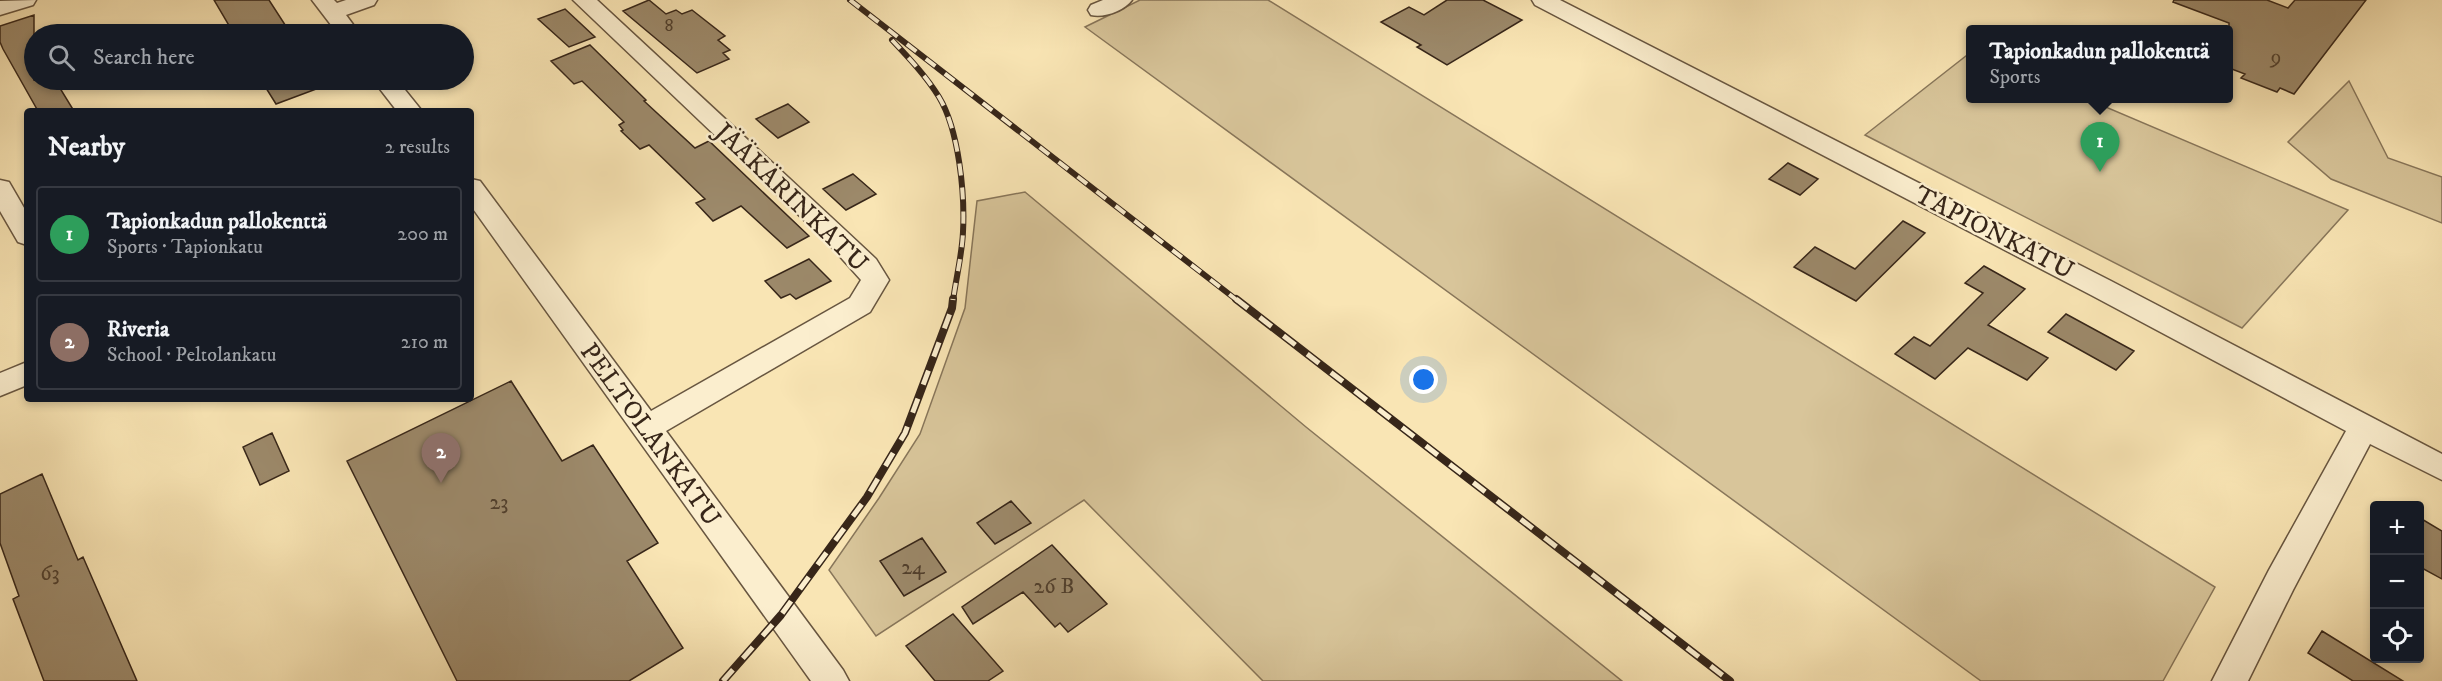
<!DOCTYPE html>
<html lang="en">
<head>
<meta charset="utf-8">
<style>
  body { margin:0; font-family:"IM FELL DW Pica",serif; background:#20242c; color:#f1f3f6 }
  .controls { position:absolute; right:18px; bottom:18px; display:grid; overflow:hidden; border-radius:6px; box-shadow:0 3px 9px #0003 }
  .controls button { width:54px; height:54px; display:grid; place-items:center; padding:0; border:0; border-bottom:2px solid #363941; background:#171b24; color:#f1f3f6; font:30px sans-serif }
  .you { position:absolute; left:1424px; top:380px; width:21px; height:21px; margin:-15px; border:4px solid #fff; border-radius:50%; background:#1a73e8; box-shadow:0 0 0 9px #1a73e833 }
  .badge { display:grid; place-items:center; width:39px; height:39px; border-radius:50%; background:#c59692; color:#fff; font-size:20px; font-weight:700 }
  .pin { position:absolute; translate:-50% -50px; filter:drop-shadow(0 2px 3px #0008) }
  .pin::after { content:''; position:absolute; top:32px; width:21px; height:18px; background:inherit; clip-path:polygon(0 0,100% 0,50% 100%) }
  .popup { position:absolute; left:1966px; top:25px; width:267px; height:78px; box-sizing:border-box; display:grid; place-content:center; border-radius:6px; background:#171b24; filter:drop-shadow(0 2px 4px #0005); font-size:20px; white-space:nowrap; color:#9ea1a6 }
  .popup b { font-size:22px; color:#f1f3f6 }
  .popup::after { content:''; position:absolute; left:50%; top:100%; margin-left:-12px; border:12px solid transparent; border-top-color:#171b24 }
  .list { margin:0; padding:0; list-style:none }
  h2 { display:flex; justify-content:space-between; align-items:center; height:78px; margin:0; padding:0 24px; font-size:26px }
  h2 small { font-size:20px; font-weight:400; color:#9ea1a6 }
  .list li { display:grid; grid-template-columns:39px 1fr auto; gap:18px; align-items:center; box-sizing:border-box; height:96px; margin:0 12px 12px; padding:0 12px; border:2px solid #363941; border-radius:6px }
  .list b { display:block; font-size:22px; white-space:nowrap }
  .list p { margin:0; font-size:20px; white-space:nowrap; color:#9ea1a6 }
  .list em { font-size:20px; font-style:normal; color:#9ea1a6 }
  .icon { flex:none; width:33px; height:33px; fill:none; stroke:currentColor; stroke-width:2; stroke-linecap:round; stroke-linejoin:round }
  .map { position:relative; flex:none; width:2442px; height:681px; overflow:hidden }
  .search { position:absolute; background:#171b24; box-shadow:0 3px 9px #0003; left:24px; top:24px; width:450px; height:66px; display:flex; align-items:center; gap:15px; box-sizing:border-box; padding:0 21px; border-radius:33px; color:#9ea1a6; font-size:22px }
  .panel { position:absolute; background:#171b24; box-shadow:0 3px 9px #0003; left:24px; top:108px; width:450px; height:294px; border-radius:6px }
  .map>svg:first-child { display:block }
  .green { fill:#d8c59a; stroke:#88765a; stroke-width:1.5 }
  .building { fill:#9c896a; stroke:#372619; stroke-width:1.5 }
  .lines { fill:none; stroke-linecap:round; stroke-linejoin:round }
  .minor-casing { stroke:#685640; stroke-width:3 }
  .minor { fill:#fbeece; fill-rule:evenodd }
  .rail-far1-casing { stroke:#372619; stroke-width:6 }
  .rail-casing { stroke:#372619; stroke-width:8 }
  .rail-far1 { stroke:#fbeece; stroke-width:4; stroke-dasharray:12; stroke-linecap:butt }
  .rail { stroke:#fbeece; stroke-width:5; stroke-dasharray:15; stroke-linecap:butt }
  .labels { text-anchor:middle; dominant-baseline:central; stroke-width:5; stroke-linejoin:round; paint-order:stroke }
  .far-number-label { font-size:18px; fill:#503f2d }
  .number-label { font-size:22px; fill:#503f2d }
  .street-label { font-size:26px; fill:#372619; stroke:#fbeece }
</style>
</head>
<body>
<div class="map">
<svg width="2442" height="681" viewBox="0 0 2442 681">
  <rect width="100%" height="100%" fill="#f9e5b4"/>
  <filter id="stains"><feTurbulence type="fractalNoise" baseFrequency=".00333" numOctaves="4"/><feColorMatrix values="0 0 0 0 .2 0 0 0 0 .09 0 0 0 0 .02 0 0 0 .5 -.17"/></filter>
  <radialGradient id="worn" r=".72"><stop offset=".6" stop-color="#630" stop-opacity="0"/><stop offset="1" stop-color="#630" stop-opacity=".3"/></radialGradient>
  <path class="green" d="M 1140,0 L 1268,0 L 2215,587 L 2163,681 L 1981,681 L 1085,27 Z
    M 1971,52 L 1971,98 L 2087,99 L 2348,210 L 2242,328 L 1865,135 Z
    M 2349,81 L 2388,158 L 2442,177 L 2442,223 L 2331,179 L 2288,142 Z
    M 1025,192 L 1306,427 L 1622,681 L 1263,681 L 1084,500 L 876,636 L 829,570 L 879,498 L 920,434 L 965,308 L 977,201 Z"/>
  <path class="building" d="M 214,0 L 269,0 L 291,34 L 234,34 Z
    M 649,0 L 666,14 L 676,10 L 682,14 L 692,10 L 725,36 L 718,40 L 730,50 L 723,53 L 729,59 L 697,73 L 623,11 Z
    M 1447,0 L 1483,0 L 1522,20 L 1447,65 L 1417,47 L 1421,45 L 1381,22 L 1409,7 L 1424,15 Z
    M 2174,0 L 2267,0 L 2288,8 L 2295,0 L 2366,0 L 2294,94 L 2280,88 L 2277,92 L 2241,78 L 2245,74 L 2229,68 L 2229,23 L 2173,2 Z
    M 565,9 L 595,37 L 569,47 L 538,19 Z
    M 34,15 L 34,80 L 55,80 L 74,111 L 38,111 L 3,49 L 0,42 L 0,26 Z
    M 590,45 L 646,100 L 644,101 L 695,148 L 709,141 L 809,236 L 787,248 L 741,206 L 713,221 L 696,203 L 705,199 L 649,145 L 640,149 L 621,131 L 623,130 L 619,125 L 624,122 L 582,81 L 574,84 L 551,61 Z
    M 261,80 L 335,80 L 335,82 L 276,104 Z
    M 788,104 L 809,122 L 778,138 L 756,119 Z
    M 1788,163 L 1818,179 L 1800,195 L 1769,179 Z
    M 853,174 L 876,194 L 846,210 L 823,189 Z
    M 1903,221 L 1925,233 L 1856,301 L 1794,267 L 1815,247 L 1855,269 Z
    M 809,259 L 831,281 L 796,299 L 790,294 L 781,298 L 765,281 Z
    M 1984,266 L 2025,289 L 1988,325 L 2048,358 L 2027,380 L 1968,348 L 1935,379 L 1895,354 L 1914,337 L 1930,346 L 1983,293 L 1965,283 Z
    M 2066,314 L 2134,351 L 2116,370 L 2048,332 Z
    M 511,381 L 562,461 L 593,445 L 658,543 L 627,561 L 683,648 L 629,681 L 457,681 L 347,461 Z
    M 272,433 L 289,471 L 260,485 L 243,447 Z
    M 42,474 L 78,560 L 83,557 L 137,681 L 44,681 L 13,599 L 19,596 L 0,543 L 0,494 Z
    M 1011,501 L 1031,523 L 995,544 L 977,523 Z
    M 2420,518 L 2442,531 L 2442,579 L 2420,567 Z
    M 922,538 L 946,572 L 904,596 L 880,561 Z
    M 1052,545 L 1107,604 L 1068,632 L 1060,623 L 1055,627 L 1023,592 L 973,624 L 962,607 Z
    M 953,614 L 1003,671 L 988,681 L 935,681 L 906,646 Z
    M 2322,631 L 2403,681 L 2353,681 L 2308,653 Z"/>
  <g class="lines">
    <g class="minor-casing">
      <path id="minor" d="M 36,0 L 33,5 L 0,15 L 0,1 Z
        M 312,0 L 334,0 L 337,3 L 346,0 L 377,0 L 374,5 L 346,15 L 360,34 L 338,34 Z
        M 573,0 L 597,0 L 845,230 L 876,259 L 889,280 L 870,312 L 666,431 L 843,670 L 849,681 L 811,681 L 471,206 L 471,179 L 480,181 L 651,411 L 850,298 L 861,280 L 827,242 Z
        M 1103,0 L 1132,0 C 1124,11 1104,18 1091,15 L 1088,10 L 1091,5 Z
        M 1532,0 L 1560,0 L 2111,281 L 2442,454 L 2442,480 L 2370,444 L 2293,590 L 2248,681 L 2212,681 L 2269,570 L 2346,431 L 2091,295 L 1535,5 Z
        M 373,80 L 397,80 L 422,111 L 397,111 Z
        M 0,180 L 9,182 L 27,213 L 27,245 L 18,242 L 0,211 Z
        M 27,362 L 27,385 L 0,396 L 0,373 Z"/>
    </g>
    <use href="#minor" class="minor"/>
    <g class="rail-far1-casing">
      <path id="rail-far1" d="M 850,0 L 1238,301
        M 892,40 C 909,58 926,76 939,97 C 959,130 965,194 963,232 C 962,255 956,278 953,301"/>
    </g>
    <g class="rail-casing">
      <path id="rail" d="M 1236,299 L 1730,681
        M 723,681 L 781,615 L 867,497 L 905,433 L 952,308 L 953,299"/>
    </g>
    <use href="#rail-far1" class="rail-far1"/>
    <use href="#rail" class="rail"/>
  </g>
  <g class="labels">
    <g class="far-number-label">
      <text x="669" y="26">8</text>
    </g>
    <g class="number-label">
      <text x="2276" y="57">9</text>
      <text x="499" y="502">23</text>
      <text x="913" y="567">24</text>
      <text x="50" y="573">63</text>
      <text x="1054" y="586">26 B</text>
    </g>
    <g class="street-label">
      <text transform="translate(791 198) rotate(44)">JÄÄKÄRINKATU</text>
      <text transform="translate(1994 233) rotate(27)">TAPIONKATU</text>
      <text transform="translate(650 435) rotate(54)">PELTOLANKATU</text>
    </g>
  </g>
  <rect width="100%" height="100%" filter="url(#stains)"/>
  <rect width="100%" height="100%" fill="url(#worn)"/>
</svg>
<div class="controls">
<button>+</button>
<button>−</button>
<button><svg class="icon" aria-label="locate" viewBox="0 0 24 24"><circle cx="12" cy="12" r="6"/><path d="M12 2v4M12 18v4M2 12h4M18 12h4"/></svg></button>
</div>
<div class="you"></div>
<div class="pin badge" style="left:2100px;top:172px;background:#2e9e5b">1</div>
<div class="popup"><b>Tapionkadun pallokenttä</b>Sports</div>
<div class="pin badge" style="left:441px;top:483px;background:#8d6e63">2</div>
<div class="search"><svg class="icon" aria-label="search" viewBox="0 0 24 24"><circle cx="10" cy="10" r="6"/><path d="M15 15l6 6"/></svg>Search here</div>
<section class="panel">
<h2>Nearby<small>2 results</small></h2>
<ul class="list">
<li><span class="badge" style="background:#2e9e5b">1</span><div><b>Tapionkadun pallokenttä</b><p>Sports · Tapionkatu</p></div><em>200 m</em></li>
<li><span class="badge" style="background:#8d6e63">2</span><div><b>Riveria</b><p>School · Peltolankatu</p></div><em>210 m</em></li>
</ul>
</section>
</div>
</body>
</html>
